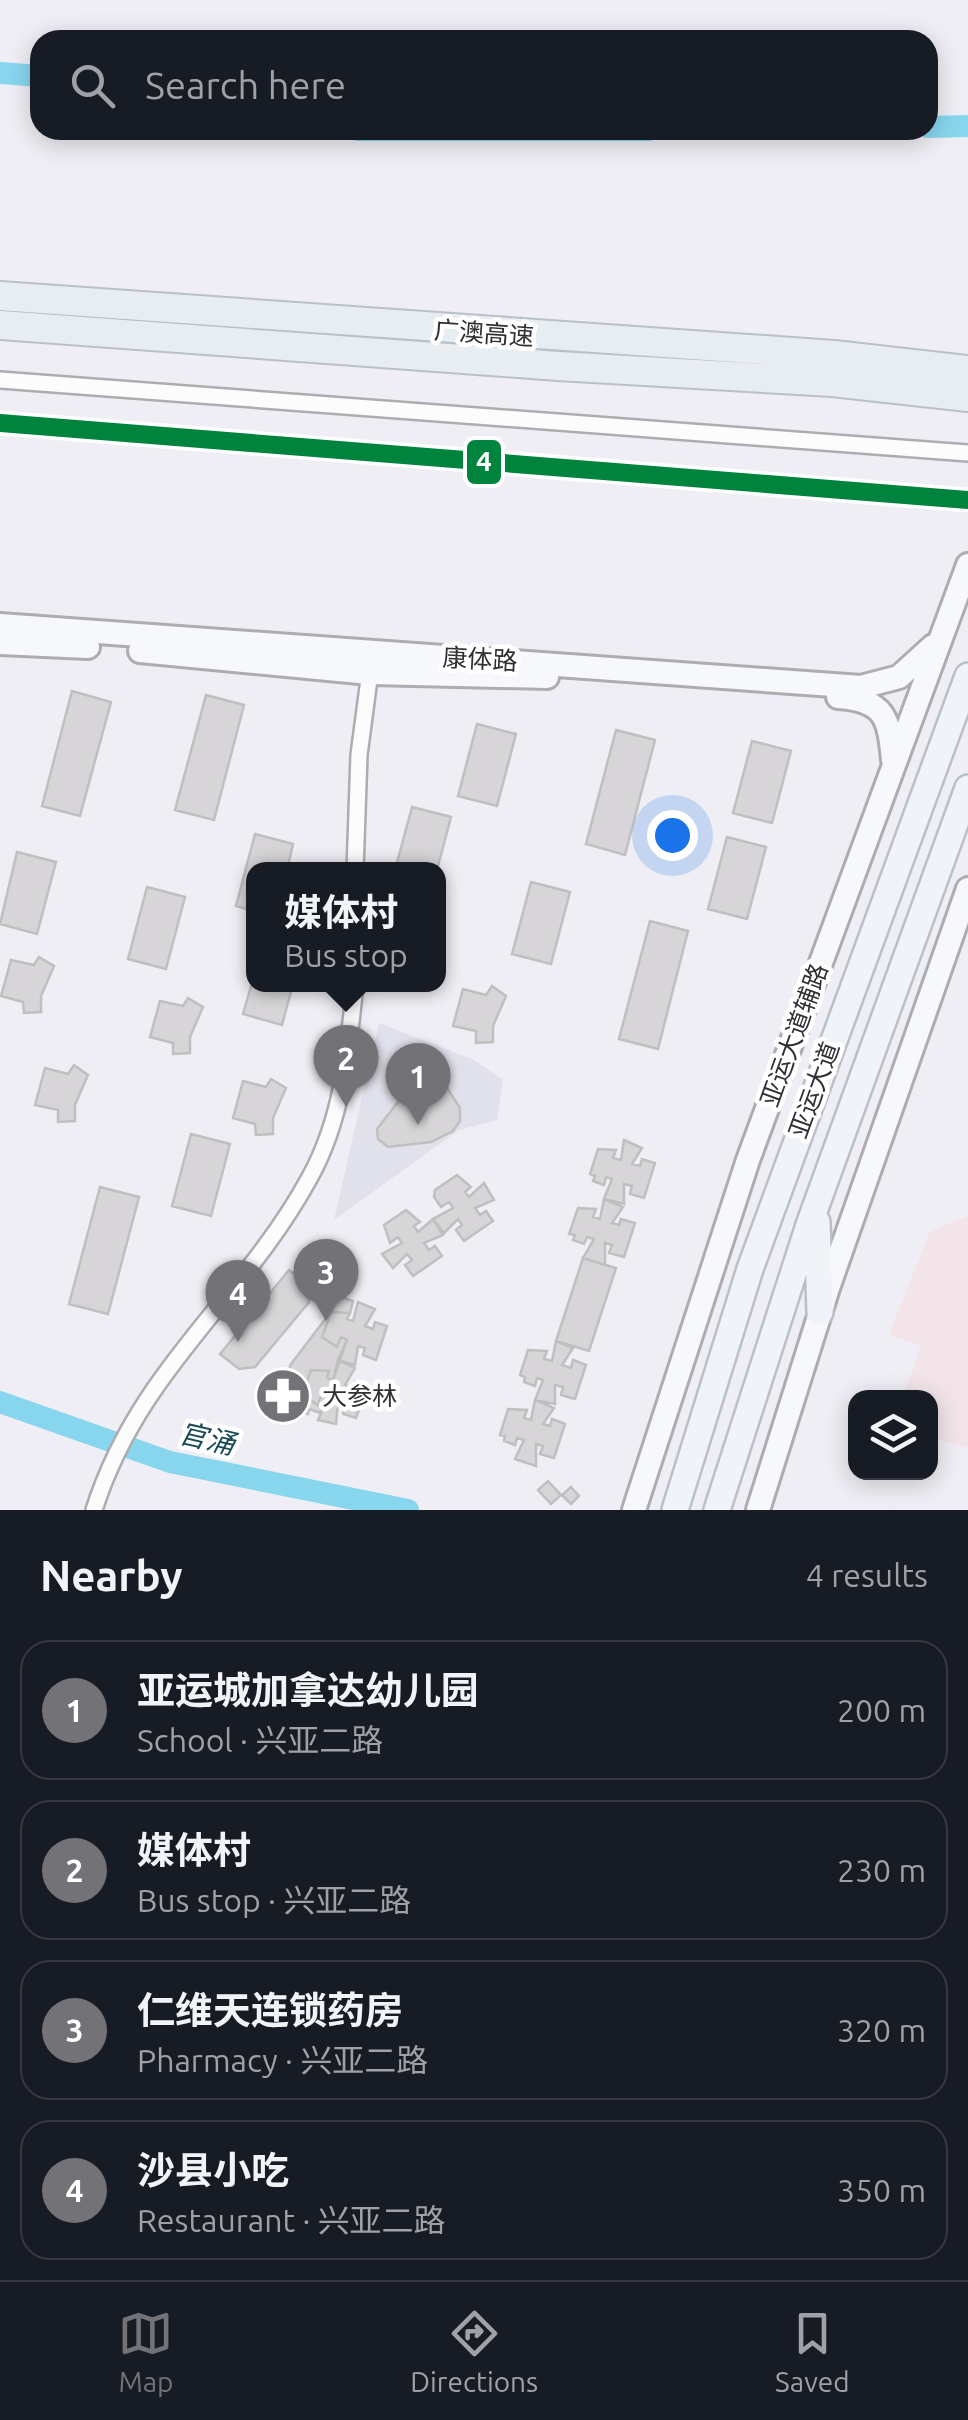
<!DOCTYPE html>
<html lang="en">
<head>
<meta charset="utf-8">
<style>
  body { margin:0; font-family:Ubuntu,"Noto Sans SC",sans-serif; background:#242831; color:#f1f3f6 }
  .controls { position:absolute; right:30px; bottom:30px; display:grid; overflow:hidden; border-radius:20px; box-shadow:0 5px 25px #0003 }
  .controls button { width:90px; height:90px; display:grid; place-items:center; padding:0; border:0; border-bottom:2px solid #363941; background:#171b24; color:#f1f3f6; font:50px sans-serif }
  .you { position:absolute; left:672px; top:835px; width:35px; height:35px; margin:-25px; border:8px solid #fff; border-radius:50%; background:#1a73e8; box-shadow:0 0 0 15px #1a73e833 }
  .badge { display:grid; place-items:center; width:65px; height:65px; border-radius:50%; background:#727277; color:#fff; font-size:32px; font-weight:700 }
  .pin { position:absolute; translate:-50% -82px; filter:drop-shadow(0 2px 5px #0008) }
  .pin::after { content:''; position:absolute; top:52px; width:35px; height:30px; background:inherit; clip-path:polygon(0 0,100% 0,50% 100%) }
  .popup { position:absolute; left:246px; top:862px; width:200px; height:130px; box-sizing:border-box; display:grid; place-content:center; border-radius:20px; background:#171b24; filter:drop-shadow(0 2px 8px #0005); font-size:32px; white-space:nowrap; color:#9ea1a6 }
  .popup b { font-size:38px; color:#f1f3f6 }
  .popup::after { content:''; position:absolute; left:50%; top:100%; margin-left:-20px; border:20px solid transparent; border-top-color:#171b24 }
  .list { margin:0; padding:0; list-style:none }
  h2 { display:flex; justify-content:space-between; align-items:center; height:130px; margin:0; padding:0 40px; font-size:42px }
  h2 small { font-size:32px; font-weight:400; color:#9ea1a6 }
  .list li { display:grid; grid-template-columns:65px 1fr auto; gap:30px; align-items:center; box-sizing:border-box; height:140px; margin:0 20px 20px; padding:0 20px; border:2px solid #363941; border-radius:30px }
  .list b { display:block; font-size:38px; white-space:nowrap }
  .list p { margin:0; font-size:32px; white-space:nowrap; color:#9ea1a6 }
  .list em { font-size:32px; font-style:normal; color:#9ea1a6 }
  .icon { flex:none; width:55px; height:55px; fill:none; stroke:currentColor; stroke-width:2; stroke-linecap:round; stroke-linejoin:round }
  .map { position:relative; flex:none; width:968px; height:1510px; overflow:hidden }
  .search { position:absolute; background:#171b24; box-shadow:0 5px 25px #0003; left:30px; right:30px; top:30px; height:110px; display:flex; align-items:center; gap:25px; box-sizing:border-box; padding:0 35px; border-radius:30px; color:#9ea1a6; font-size:38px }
  .sheet { height:770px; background:#171b24 }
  nav { display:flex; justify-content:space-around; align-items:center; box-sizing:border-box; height:140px; border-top:2px solid #363941; background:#171b24; font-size:28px; color:#9ea1a6 }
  nav a { display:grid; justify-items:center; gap:5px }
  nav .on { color:#727277 }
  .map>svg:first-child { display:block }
  .commercial { fill:#f2e4e8 }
  .built { fill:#e1e1ec }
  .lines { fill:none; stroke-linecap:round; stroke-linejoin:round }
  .river { stroke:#88d6ee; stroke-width:22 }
  .building { fill:#d7d5d7; stroke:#c0bfc0; stroke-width:2.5 }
  .street-casing { stroke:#adadb1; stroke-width:20 }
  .secondary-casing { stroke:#adadb1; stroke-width:28 }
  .primary-casing { stroke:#bac0c7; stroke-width:30 }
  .highway-casing { stroke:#bac0c7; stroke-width:32 }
  .street { stroke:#fcfcfd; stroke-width:15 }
  .secondary { stroke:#f6f8fb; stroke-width:22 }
  .primary { stroke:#f0f3f7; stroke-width:25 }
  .highway { stroke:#e8edf2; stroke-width:28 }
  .metro-1-casing { stroke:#fff; stroke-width:25 }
  .metro-1 { stroke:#00843d; stroke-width:18 }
  .labels { text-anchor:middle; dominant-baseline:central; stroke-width:9; stroke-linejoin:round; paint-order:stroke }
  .street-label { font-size:25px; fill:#303034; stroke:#fff }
  .poi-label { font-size:25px; fill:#303034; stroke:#fff; text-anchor:start }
  .water-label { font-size:28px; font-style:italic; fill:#194a57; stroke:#fff }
  .line-badge { stroke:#fff; stroke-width:4 }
  .badge-label { font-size:28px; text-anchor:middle; font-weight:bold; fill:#fff }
</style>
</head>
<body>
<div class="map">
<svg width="968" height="1510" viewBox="0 0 968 1510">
  <rect width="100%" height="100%" fill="#eeeef4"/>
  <path class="commercial" d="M 968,1216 L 968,1448 L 931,1438 L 930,1398 L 903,1397 L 921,1346 L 889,1335 L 930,1232 Z"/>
  <path class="built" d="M 379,1023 L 474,1060 L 503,1080 L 497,1120 L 459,1130 L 334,1220 Z"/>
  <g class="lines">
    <path class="river" d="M 0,73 L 40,76
      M 928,127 L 968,126
      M 358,130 L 649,130
      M 0,1402 L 170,1462 L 408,1510"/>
  </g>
  <path class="building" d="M 72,691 L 111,702 L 80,816 L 42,806 Z
    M 206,695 L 244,705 L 214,820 L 175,810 Z
    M 477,724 L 516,734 L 497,806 L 458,796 Z
    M 616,730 L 655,740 L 625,855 L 586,844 Z
    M 752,741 L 791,751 L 772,823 L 733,813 Z
    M 412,807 L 451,817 L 437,870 L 395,870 Z
    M 255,834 L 293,844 L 287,870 L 254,870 L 254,911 L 236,906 Z
    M 727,837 L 766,847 L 747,919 L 708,909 Z
    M 17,852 L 56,862 L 37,934 L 0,924 Z
    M 531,882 L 570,892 L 551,964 L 512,954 Z
    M 147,887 L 185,897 L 166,969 L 128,959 Z
    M 650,921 L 688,931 L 658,1049 L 619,1039 Z
    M 39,957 L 54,966 L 41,996 L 41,1012 L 24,1013 L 23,1002 L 1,996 L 11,960 L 34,965 Z
    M 254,976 L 254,984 L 293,984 L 282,1025 L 243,1014 Z
    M 492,986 L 506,996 L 493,1026 L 493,1042 L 476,1043 L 476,1031 L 453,1026 L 463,989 L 486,995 Z
    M 188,998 L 203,1007 L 190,1037 L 190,1053 L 173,1054 L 173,1043 L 150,1037 L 160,1001 L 183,1006 Z
    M 414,1060 L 444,1083 L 460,1108 L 460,1121 L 453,1131 L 431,1142 L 388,1147 L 378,1139 L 377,1129 L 401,1098 L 405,1062 Z
    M 74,1065 L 88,1075 L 75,1105 L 75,1121 L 58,1122 L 58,1110 L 35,1105 L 45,1068 L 68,1074 Z
    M 271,1079 L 286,1088 L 273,1118 L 273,1134 L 256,1135 L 255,1124 L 233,1118 L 243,1081 L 266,1087 Z
    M 191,1134 L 230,1144 L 211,1216 L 172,1206 Z
    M 624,1140 L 642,1148 L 632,1164 L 640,1166 L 642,1159 L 655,1163 L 644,1198 L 630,1194 L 632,1186 L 624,1184 L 624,1204 L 604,1199 L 612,1179 L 606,1177 L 604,1185 L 593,1181 L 595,1176 L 590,1174 L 598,1149 L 616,1150 L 613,1158 L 621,1160 Z
    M 457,1175 L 471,1187 L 465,1192 L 469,1197 L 484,1183 L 494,1200 L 475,1208 L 480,1215 L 486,1211 L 493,1221 L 464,1241 L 456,1230 L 462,1225 L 458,1219 L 444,1233 L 433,1219 L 453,1208 L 449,1202 L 441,1207 L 434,1197 L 435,1190 Z
    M 100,1187 L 139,1197 L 108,1314 L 69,1304 Z
    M 604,1199 L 623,1207 L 612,1223 L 619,1225 L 621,1219 L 635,1223 L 624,1257 L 609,1253 L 612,1245 L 605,1243 L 605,1265 L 583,1258 L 594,1239 L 587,1237 L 584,1244 L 573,1240 L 575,1235 L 569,1234 L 578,1208 L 596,1209 L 593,1217 L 600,1219 Z
    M 406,1210 L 420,1222 L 414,1226 L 418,1232 L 433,1219 L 443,1235 L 424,1243 L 429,1250 L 435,1246 L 442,1256 L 413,1276 L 405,1265 L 412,1260 L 407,1254 L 393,1268 L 382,1254 L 402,1243 L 398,1237 L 390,1243 L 384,1225 Z
    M 583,1258 L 616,1268 L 589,1351 L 556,1341 Z
    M 289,1270 L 307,1284 L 309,1302 L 255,1367 L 239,1369 L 220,1354 Z
    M 342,1297 L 353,1301 L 350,1313 L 331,1312 L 322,1337 L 337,1347 L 341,1337 L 347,1340 L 333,1380 L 327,1378 L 329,1371 L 311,1370 L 302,1395 L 318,1405 L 321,1396 L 328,1398 L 320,1413 L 309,1409 L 308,1414 L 277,1403 L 291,1364 Z
    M 358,1302 L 375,1309 L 365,1326 L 373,1329 L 375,1322 L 387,1326 L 376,1360 L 363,1355 L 365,1348 L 358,1346 L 355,1365 L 338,1360 L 347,1340 L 341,1337 L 337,1347 L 322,1337 L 331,1312 L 350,1313 L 347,1319 L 353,1321 Z
    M 556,1341 L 573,1348 L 562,1365 L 571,1368 L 573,1360 L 586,1365 L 575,1399 L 561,1395 L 563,1387 L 555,1385 L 555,1404 L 535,1400 L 543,1380 L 537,1378 L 535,1386 L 524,1382 L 525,1377 L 520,1375 L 528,1350 L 547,1351 L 544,1359 L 552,1361 Z
    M 338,1360 L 355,1368 L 345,1385 L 353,1388 L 355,1381 L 368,1385 L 356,1418 L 343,1414 L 345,1407 L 338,1404 L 336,1424 L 318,1420 L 328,1398 L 321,1396 L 318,1405 L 302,1395 L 311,1370 L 329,1371 L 327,1378 L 333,1380 Z
    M 535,1400 L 554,1408 L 543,1424 L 550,1426 L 552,1419 L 565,1424 L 554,1458 L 540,1454 L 543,1446 L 536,1444 L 536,1466 L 515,1459 L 524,1440 L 517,1438 L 515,1445 L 504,1441 L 505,1436 L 500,1435 L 508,1409 L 527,1410 L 524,1418 L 531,1420 Z
    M 548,1481 L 561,1495 L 551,1504 L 538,1490 Z
    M 571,1487 L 579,1496 L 571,1504 L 562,1495 Z"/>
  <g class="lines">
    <g class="street-casing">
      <path id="street" d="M 0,380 L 968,453
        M 355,870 L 359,755 L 371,664
        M 94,1510 C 139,1368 244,1299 310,1177 C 343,1117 348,1052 355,984"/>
    </g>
    <g class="secondary-casing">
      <path id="secondary" d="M 0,625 L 861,687 L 899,677 L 933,646
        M 0,643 L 88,647
        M 140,651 L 370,673 L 547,677
        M 838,697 C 885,700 889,718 893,760
        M 634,1510 L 748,1160 L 968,565
        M 758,1510 L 828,1288 L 968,889"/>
    </g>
    <g class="primary-casing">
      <path id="primary" d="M 817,1222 L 820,1312
        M 675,1510 L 750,1269 L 968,676
        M 717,1510 L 809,1225 L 968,788"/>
    </g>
    <g class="highway-casing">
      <path id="highway" d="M 0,296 L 834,355 L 968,370
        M 0,325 L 558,366 L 832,382 L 968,397"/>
    </g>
    <use href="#street" class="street"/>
    <use href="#secondary" class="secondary"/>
    <use href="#primary" class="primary"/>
    <use href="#highway" class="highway"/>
    <g class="metro-1-casing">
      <path id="metro-1" d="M 0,423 L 968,500"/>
    </g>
    <use href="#metro-1" class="metro-1"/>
  </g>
  <defs>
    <g id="pharmacy-disc" transform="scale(2.875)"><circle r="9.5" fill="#727277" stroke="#fff"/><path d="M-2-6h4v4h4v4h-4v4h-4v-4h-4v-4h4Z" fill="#fff"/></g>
  </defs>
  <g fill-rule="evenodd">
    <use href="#pharmacy-disc" x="283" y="1396"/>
  </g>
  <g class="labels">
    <g class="street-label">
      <text transform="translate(484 333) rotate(4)">广澳高速</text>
      <text transform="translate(480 659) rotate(3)">康体路</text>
      <text transform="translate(794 1035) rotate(-70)">亚运大道辅路</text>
      <text transform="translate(814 1090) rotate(-70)">亚运大道</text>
    </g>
    <g class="poi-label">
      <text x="322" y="1396">大参林</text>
    </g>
    <g class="water-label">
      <text transform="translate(207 1438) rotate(13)">官涌</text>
    </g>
  </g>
  <rect class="line-badge" x="465" y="438" width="38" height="48" rx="10" fill="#00843d"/>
  <g class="badge-label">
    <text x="484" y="471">4</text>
  </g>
</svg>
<div class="controls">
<button><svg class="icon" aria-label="layers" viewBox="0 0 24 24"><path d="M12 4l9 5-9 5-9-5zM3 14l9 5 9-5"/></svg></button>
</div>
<div class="you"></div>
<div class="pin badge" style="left:418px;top:1125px">1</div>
<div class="pin badge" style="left:346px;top:1107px">2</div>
<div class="popup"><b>媒体村</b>Bus stop</div>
<div class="pin badge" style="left:326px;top:1321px">3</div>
<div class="pin badge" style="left:238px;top:1342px">4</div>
<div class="search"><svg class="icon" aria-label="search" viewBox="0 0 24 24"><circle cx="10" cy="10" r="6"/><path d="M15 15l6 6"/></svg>Search here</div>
</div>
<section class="sheet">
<h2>Nearby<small>4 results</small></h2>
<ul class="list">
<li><span class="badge">1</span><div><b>亚运城加拿达幼儿园</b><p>School · 兴亚二路</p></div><em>200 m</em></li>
<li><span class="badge">2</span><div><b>媒体村</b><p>Bus stop · 兴亚二路</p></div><em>230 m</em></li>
<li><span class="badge">3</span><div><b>仁维天连锁药房</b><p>Pharmacy · 兴亚二路</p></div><em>320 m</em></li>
<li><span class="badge">4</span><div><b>沙县小吃</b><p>Restaurant · 兴亚二路</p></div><em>350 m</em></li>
</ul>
</section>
<nav>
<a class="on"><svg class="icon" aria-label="map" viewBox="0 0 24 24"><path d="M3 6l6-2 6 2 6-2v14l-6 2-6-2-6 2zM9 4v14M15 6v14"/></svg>Map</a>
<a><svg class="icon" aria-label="directions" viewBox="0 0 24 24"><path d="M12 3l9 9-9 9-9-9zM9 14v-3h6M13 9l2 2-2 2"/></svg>Directions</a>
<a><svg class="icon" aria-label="saved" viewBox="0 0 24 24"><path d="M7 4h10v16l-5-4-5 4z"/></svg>Saved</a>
</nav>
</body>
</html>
